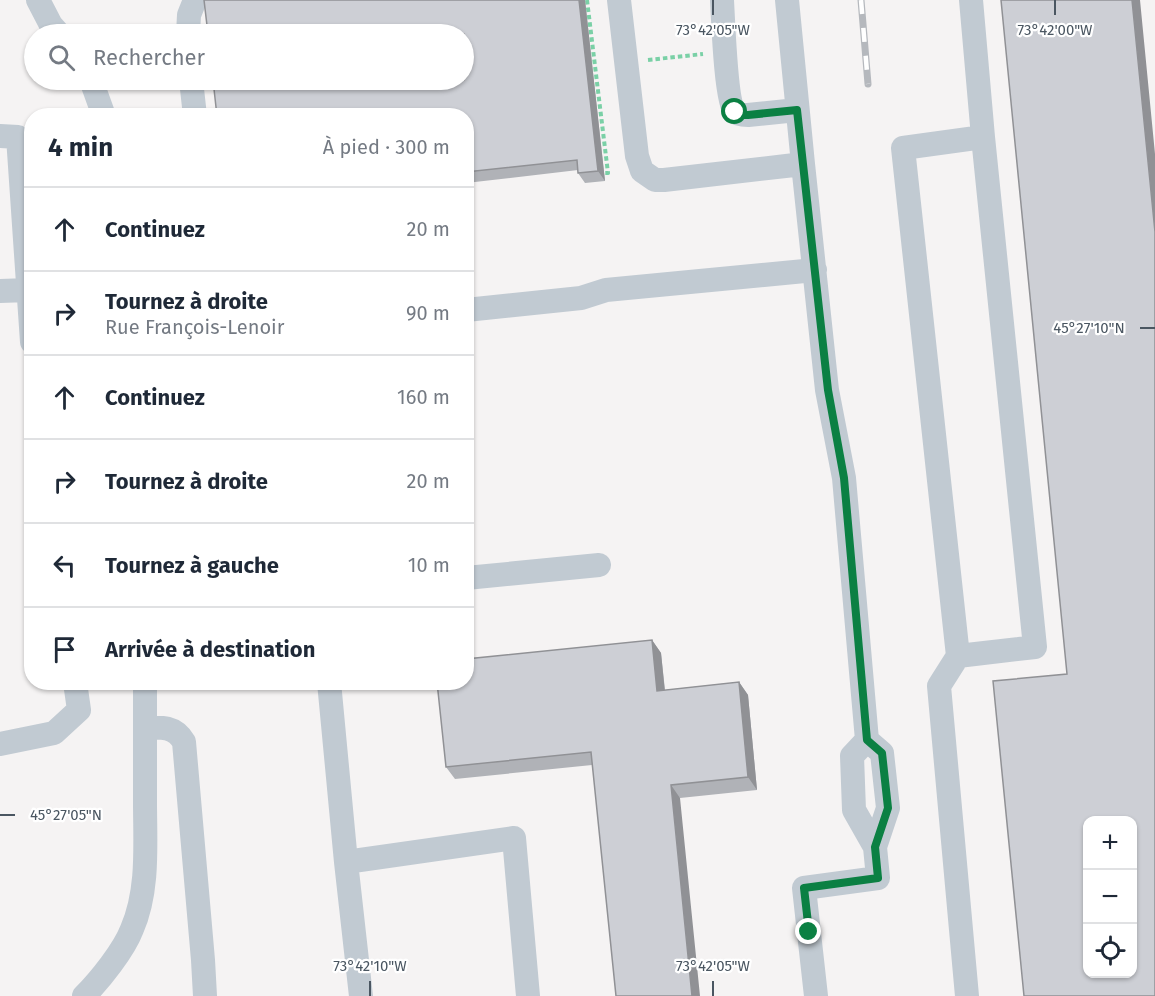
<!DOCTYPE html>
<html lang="fr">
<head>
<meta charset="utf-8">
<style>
  body { margin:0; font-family:"Fira Sans",sans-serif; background:#f6f6f7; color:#1f2937 }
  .controls { position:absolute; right:18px; bottom:18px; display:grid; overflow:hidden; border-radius:12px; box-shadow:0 2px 4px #0004 }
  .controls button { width:54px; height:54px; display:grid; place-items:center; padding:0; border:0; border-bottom:2px solid #e0e1e3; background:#fff; color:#1f2937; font:30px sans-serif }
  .stop { position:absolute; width:18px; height:18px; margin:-14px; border:4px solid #0b8043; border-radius:50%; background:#fff }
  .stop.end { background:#0b8043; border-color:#fff; box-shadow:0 2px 6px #0008 }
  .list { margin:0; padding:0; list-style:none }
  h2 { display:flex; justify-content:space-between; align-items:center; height:78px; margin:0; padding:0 24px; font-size:26px }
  h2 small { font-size:20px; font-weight:400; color:#747a83 }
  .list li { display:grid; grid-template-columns:39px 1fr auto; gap:18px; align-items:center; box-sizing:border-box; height:84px; padding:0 24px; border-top:2px solid #e0e1e3 }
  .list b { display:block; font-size:22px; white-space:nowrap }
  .list p { margin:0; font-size:20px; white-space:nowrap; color:#747a83 }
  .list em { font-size:20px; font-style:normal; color:#747a83 }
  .icon { flex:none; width:33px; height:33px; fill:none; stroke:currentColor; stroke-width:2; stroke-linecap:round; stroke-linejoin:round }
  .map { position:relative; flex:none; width:1155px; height:996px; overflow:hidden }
  .search { position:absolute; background:#fff; box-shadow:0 2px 4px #0004; left:24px; top:24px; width:450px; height:66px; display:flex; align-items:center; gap:15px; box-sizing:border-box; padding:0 21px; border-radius:33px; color:#747a83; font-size:22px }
  .panel { position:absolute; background:#fff; box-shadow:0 2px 4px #0004; left:24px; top:108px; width:450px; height:582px; border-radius:24px }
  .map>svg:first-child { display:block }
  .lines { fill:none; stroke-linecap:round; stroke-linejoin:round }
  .path { stroke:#7ad0a6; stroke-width:4; stroke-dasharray:4.5 3; stroke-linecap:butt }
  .minor { stroke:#c1cad2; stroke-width:24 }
  .rail-casing { stroke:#b5b8bd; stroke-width:7 }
  .rail { stroke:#fff; stroke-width:4.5; stroke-dasharray:14; stroke-linecap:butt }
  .wall { fill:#b0b2b7 }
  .shaded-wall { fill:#909195 }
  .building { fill:#cdcfd5; stroke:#909195; stroke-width:1.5; fill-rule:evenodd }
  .route { stroke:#0b8043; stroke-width:8 }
  .ticks { fill:none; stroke:#4a5661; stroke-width:2 }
  .ticks-label { font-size:15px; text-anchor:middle; fill:#4a5661; stroke:#fff; stroke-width:4.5; stroke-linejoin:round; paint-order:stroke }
</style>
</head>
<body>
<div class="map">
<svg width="1155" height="996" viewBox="0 0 1155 996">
  <rect width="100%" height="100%" fill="#f5f3f3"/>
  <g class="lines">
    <path class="path" d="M 587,0 L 608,173 L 604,173
      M 648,60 L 703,54"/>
    <path class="minor" d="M 38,0 L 51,25 L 59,34
      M 619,0 L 637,156 L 642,171 L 655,180 L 664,180 L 803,164
      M 722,0 C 723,18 726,102 735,112 C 738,115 744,115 748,115 L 797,110
      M 787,0 L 803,164 L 827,390 L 844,478 L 867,740 L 882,753 L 888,808 L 875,847 L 854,810 L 852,756 L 867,740
      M 188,34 L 189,15 L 195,0
      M 91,80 L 104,116
      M 191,80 L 195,116
      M 0,136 L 18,137 L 32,342
      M 0,291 L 28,290
      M 466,310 L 581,298 L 606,290 L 815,270
      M 466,578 L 599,565
      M 958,656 L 1035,647 L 983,137
      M 329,682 L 346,862 L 361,996
      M 145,728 C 161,727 175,726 184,742 L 203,960 L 205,996
      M 0,744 L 54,733 L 79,710 L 75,682
      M 346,862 L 514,838 L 528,996
      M 84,996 C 100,980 124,950 132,929 C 149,890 145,844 145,802 C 145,762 145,722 145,682
      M 816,996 L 804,888 L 878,878 L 875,847
      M 967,996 L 939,686 L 958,656 L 903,148 L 983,137 L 971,0"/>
    <g class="rail-casing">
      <path id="rail" d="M 861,0 L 868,84"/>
    </g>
    <use href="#rail" class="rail"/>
  </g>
  <path class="wall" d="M 204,0 L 585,0 L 605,181 L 585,183 L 578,173 L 578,170 L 466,183 L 466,116 Z
    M 652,640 L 661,653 L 665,690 L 739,682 L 748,695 L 757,790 L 680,798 L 592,765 L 455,779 L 446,767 Z"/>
  <path class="shaded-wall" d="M 579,0 L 585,0 L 605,181 L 598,171 Z
    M 1132,0 L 1140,0 L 1155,154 L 1155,232 Z
    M 652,640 L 661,653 L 666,703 L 657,691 Z
    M 739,682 L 748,695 L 757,790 L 748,777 Z
    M 671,785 L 680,798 L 700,996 L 692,996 Z"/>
  <path class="building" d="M 204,0 L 579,0 L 598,171 L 578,173 L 577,160 L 466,172 L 466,116 L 217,116 L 213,80 L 464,80 L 464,34 L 208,34 Z
    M 1001,0 L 1132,0 L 1155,232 L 1155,996 L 1024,996 L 993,681 L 1067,674 ZM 1088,820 L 1132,820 L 1132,974 L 1088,974 Z
    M 652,640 L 657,691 L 739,682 L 748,777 L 671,785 L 692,996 L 616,996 L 591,752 L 446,767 L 437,682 L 466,682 L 466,659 Z"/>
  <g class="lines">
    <path class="route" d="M 735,112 L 742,115 L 748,115 L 797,110 L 828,390 L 844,478 L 867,740 L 882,753 L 888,808 L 875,847 L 878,878 L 804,888 L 809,932"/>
  </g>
  <path class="ticks" d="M 713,0 L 713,15M 1055,0 L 1055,15M 1140,328 L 1155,328M 0,815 L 15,815M 370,981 L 370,996M 713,981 L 713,996"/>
  <g class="ticks-label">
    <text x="713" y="35">73°42'05"W</text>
    <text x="1055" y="35">73°42'00"W</text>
    <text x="1089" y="333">45°27'10"N</text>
    <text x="66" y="820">45°27'05"N</text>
    <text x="370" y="971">73°42'10"W</text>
    <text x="713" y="971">73°42'05"W</text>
  </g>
</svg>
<div class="controls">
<button>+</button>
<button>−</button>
<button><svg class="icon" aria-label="locate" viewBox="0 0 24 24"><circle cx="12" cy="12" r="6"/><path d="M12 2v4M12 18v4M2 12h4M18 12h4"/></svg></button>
</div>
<div class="stop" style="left:735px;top:112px"></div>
<div class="stop end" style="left:809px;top:932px"></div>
<div class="search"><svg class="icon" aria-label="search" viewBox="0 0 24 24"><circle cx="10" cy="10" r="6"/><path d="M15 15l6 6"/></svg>Rechercher</div>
<section class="panel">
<h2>4 min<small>À pied · 300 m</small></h2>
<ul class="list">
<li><svg class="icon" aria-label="ahead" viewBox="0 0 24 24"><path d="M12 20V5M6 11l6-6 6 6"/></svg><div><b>Continuez</b></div><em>20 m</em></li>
<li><svg class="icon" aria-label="right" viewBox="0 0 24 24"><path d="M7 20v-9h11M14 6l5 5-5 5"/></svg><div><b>Tournez à droite</b><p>Rue François-Lenoir</p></div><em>90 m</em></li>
<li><svg class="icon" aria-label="ahead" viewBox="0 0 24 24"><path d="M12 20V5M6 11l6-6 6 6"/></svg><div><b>Continuez</b></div><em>160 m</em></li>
<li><svg class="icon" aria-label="right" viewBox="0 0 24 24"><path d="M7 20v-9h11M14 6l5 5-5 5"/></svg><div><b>Tournez à droite</b></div><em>20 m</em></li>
<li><svg class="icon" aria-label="left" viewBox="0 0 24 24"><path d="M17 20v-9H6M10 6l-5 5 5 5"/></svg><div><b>Tournez à gauche</b></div><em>10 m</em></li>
<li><svg class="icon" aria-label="arrive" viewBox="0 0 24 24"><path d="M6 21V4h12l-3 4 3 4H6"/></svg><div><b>Arrivée à destination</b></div></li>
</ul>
</section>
</div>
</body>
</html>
